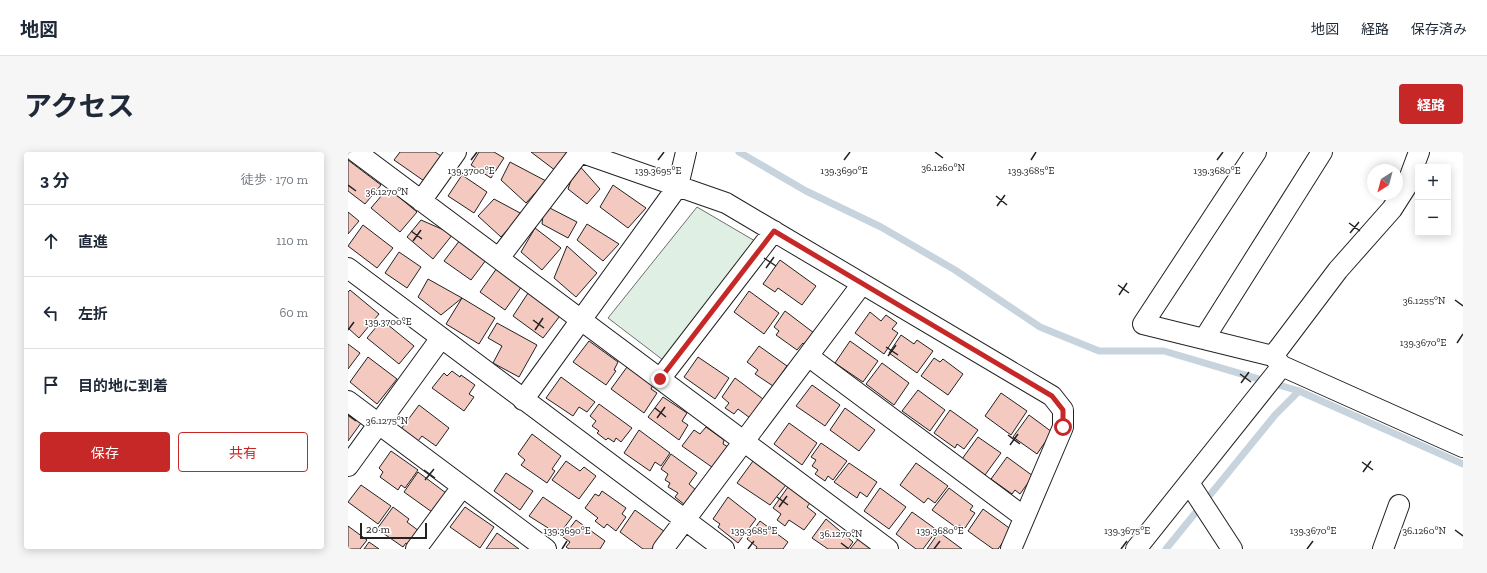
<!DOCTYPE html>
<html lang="ja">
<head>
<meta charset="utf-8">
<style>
  body { margin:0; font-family:"Zilla Slab","Noto Sans JP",serif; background:#f6f6f7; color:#1f2937 }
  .controls { position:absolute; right:12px; top:12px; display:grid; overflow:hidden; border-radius:4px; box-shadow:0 2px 10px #0003 }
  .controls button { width:36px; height:36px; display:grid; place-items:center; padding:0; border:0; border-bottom:1px solid #e0e1e3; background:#fff; color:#1f2937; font:20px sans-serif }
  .compass { position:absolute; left:1019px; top:12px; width:36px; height:36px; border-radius:50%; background:#fff; box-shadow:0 2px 10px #0003; rotate:216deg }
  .scale { position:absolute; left:12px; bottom:10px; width:67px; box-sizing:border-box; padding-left:4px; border:2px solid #222; border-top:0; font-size:11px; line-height:14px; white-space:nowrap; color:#222; -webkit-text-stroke:3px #fff; paint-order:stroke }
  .stop { position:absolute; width:12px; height:12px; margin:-9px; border:3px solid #c62828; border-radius:50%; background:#fff }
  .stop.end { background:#c62828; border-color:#fff; box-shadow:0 1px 4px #0008 }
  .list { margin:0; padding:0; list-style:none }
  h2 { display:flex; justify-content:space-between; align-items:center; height:52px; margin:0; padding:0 16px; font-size:17px }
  h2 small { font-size:13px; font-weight:400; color:#747a83 }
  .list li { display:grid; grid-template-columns:26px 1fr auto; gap:12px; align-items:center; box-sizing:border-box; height:72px; padding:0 16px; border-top:1px solid #e0e1e3 }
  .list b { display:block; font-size:15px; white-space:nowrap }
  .list em { font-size:13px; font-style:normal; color:#747a83 }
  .actions { display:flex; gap:8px; padding:12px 16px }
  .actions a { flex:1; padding:9px 0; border:1px solid #c62828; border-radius:4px; text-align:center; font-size:14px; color:#c62828 }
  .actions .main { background:#c62828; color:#fff }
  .icon { flex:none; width:22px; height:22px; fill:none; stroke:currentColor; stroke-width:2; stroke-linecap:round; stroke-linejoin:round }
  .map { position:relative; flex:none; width:1115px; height:397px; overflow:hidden; border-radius:4px }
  header { display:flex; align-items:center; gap:24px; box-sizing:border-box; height:56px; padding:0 20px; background:#fff; border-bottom:1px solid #e0e1e3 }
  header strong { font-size:19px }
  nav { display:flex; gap:22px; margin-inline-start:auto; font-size:14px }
  .intro { display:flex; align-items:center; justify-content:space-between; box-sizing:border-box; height:96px; padding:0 24px }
  h1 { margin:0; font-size:28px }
  .button { padding:10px 18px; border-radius:4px; background:#c62828; color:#fff; font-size:14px; font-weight:700 }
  main { display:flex; gap:24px; padding:0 24px }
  aside { flex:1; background:#fff; border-radius:4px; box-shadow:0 2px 10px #0003 }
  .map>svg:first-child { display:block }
  .green { fill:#e0efe3; stroke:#6f6f6f }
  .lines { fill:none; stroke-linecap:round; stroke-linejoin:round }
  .stream { stroke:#c7d3dd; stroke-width:7 }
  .building { fill:#f3c9c0; stroke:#222 }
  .street-casing { stroke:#222; stroke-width:22 }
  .street { stroke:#fff; stroke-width:20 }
  .route { stroke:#c62828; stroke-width:5 }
  .ticks { fill:none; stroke:#222; stroke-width:1.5 }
  .ticks-label { font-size:10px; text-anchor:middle; fill:#222; stroke:#fff; stroke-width:3; stroke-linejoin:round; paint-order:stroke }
</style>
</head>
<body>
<header>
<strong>地図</strong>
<nav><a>地図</a><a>経路</a><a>保存済み</a></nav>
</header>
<div class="intro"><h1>アクセス</h1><a class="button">経路</a></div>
<main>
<aside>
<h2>3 分<small>徒歩 · 170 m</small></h2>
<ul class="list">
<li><svg class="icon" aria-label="ahead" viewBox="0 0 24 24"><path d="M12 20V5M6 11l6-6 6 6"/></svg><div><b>直進</b></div><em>110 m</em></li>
<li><svg class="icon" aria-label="left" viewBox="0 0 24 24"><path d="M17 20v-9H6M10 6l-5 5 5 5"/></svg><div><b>左折</b></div><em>60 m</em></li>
<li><svg class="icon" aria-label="arrive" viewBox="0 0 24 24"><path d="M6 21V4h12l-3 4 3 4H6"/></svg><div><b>目的地に到着</b></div></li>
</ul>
<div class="actions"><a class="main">保存</a><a>共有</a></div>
</aside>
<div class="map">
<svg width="1115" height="397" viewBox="0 0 1115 397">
  <rect width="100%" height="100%" fill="#fff"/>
  <path class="green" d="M 349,55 L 407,89 L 315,208 L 260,166 Z"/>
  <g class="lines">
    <path class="stream" d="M 391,0 L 458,39 L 533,75 L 607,118 L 692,175 L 751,199 L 816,199 L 951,239 L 1115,312
      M 818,397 L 927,263 L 951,239"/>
  </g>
  <path class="building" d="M 52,0 L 87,0 L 96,6 L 79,31 L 46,8 Z
    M 131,0 L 146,0 L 156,6 L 143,26 L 123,13 Z
    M 183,0 L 219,0 L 221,1 L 208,19 Z
    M 0,8 L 33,33 L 17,52 L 0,39 Z
    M 162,10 L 198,29 L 178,51 L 153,28 Z
    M 229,11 L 252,37 L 239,52 L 220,37 Z
    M 114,23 L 139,40 L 126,61 L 100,44 Z
    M 265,33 L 298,56 L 280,76 L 252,55 Z
    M 40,36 L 69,60 L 52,80 L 23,56 Z
    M 146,47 L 174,62 L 153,85 L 130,64 Z
    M 196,53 L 229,70 L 220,86 L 194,72 Z
    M 0,60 L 11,69 L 0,82 Z
    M 73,68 L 105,82 L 85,107 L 59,85 Z
    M 239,72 L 271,92 L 255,109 L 229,88 Z
    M 15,73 L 45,96 L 29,116 L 0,94 Z
    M 187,76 L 213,96 L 194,118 L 173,100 Z
    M 112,88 L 138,108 L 123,128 L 96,109 Z
    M 219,94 L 249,121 L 228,145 L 206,126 Z
    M 51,100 L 73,115 L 59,136 L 37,121 Z
    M 432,108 L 468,134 L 454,153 L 430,136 L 427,140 L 415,132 Z
    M 149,116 L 174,134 L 157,158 L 132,140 Z
    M 80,127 L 114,146 L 93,163 L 70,145 Z
    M 184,135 L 215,160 L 195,186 L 165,164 Z
    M 2,138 L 31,162 L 11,186 L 0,176 L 0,140 Z
    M 401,139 L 431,161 L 416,182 L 386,160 Z
    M 114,146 L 147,166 L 131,192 L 98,172 Z
    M 437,159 L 466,181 L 457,193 L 455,191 L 449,198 L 428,183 L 431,179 L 426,175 Z
    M 522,160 L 533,169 L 538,163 L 549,171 L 544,177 L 550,181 L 536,202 L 507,181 Z
    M 34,168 L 66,194 L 51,212 L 19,186 Z
    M 149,171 L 189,193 L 171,225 L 145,211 L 154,194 L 140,186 Z
    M 553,183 L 566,192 L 569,188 L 585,199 L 569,221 L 541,201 Z
    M 241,189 L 270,210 L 266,218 L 268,219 L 258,233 L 225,210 Z
    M 502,189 L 530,209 L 515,230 L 487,211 Z
    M 0,192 L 12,201 L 0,217 Z
    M 411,194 L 439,214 L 425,234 L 407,222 L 410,218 L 399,210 Z
    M 20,205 L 49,227 L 29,252 L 2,230 Z
    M 350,205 L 381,226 L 367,247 L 336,225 Z
    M 586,206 L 592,210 L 595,207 L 615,222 L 600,243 L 573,224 Z
    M 534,211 L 561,231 L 546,253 L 518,232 Z
    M 279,215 L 305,233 L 303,237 L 309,241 L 296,261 L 263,237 Z
    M 104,219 L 112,225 L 113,223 L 127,233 L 121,242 L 126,245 L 116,259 L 84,236 L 96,221 L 99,224 Z
    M 213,225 L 247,250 L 239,260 L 231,255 L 225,264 L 198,246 Z
    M 387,226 L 415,247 L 402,266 L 390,257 L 386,262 L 377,256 L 381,251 L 374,245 Z
    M 464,233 L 492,253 L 477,274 L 448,254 Z
    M 570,238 L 597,258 L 582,279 L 554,259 Z
    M 653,241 L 679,259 L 663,283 L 637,264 Z
    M 315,245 L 339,261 L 334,269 L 340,273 L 331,288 L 300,265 Z
    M 251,252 L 284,276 L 273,290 L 268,286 L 266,290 L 260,286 L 258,288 L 249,281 L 251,279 L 244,274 L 248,269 L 242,264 Z
    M 71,253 L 101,276 L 88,294 L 74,284 L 70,289 L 53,277 Z
    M 497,256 L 527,278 L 511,299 L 482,278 Z
    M 602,258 L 630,278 L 616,297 L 609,292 L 607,296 L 586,281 Z
    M 0,262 L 13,271 L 0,289 Z
    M 681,263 L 704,280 L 689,302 L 665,285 Z
    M 441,271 L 469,291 L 454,313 L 426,292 Z
    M 358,275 L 376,288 L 375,292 L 382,296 L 368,318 L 334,294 L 346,278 L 352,282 Z
    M 291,278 L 322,301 L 313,314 L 307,310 L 302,319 L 276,301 Z
    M 184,282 L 213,304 L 204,317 L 207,319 L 199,331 L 173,313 L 177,308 L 170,302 Z
    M 630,285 L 653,301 L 637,323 L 614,307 Z
    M 473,291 L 499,309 L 485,328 L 480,324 L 477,329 L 467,322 L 470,318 L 464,314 L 468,308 L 463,305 Z
    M 43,299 L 70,318 L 57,336 L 53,333 L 50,338 L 32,325 L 35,320 L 31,316 Z
    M 323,302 L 349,321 L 341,332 L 348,338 L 337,353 L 327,345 L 330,341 L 320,335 L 322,331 L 317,328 L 320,322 L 313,317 Z
    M 659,305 L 685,324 L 672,342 L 667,338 L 664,342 L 643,327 Z
    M 218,309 L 232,319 L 236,315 L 248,324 L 231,347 L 204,328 Z
    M 405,309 L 438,333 L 422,353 L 389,331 Z
    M 501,311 L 529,330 L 519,345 L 512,340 L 509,346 L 486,330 Z
    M 568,311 L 600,334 L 587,351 L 580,346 L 576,351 L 552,333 Z
    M 70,320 L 98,341 L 84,360 L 56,340 Z
    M 158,321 L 185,339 L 172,358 L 146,339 Z
    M 13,333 L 43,354 L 30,372 L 0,350 Z
    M 440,335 L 462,351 L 459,355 L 468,362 L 456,378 L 441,368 L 437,374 L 429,368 L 433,362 L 425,356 Z
    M 532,336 L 558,355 L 541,377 L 516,359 Z
    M 601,336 L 625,354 L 622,358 L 627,361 L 617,376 L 611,373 L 609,376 L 584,358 Z
    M 254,339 L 278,356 L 274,362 L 278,365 L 268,379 L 259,372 L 256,376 L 247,369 L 250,366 L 237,356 L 247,342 L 251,344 Z
    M 195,345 L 224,365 L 213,380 L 210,377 L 208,381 L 181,364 Z
    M 380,345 L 408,367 L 390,391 L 370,375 L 372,372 L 365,367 Z
    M 45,355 L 61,367 L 59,370 L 71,379 L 61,393 L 58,391 L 55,395 L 29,377 Z
    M 117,355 L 146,375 L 132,396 L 102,375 Z
    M 635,357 L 664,378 L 650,397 L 645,397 L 620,379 Z
    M 287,358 L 317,380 L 304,397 L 295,397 L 272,380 Z
    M 564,360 L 589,378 L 575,397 L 568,397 L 548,382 Z
    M 478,367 L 505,390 L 500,397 L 480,397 L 464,386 Z
    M 228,368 L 257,389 L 252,397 L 221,397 L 218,395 L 222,390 L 215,385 Z
    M 412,369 L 440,390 L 435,397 L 408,397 L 409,395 L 399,387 Z
    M 0,374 L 19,388 L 12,397 L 0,397 Z
    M 591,380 L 614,397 L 579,397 Z
    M 149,381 L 171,397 L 138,397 Z
    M 511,386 L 526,397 L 502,397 Z
    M 21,390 L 31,397 L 16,397 Z"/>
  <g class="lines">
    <g class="street-casing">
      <path id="street" d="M 8,0 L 540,397
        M 232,0 L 378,51 L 704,244 L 715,258 L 715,275 L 663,397
        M 908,0 L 795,172 L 925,204 L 934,214
        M 73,49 L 108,0
        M 151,106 L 232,0
        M 0,116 L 376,397
        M 856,187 L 974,0
        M 460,204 L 676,365
        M 925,204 L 990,118 L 1044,57 L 1058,35 L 1071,0
        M 312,227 L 426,79
        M 175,248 L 330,34 L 338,0
        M 0,249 L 198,397
        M 0,314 L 93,186
        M 841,331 L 884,397
        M 68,397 L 114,335
        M 315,397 L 514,132
        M 788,397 L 934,214 L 1115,295
        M 1035,397 L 1051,353"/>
    </g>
    <use href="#street" class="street"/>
  </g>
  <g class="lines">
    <path class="route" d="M 312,227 L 426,79 L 704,244 L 715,258 L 715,275"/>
  </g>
  <path class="ticks" d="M 587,0 L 595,6M 123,8 L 129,0M 310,8 L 316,0M 496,8 L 502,0M 683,8 L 688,0M 869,8 L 875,0M 0,33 L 8,39M 648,44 L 659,53M 649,54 L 657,43M 1001,71 L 1012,79M 63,79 L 74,87M 1002,81 L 1011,70M 65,89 L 73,78M 416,106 L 428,114M 418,116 L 426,105M 770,133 L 781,141M 771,143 L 779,131M 1107,148 L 1115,154M 185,168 L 196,176M 0,178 L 6,170M 187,178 L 195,166M 1109,191 L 1115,182M 538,195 L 550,203M 540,204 L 548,193M 892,222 L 903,230M 893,231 L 901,220M 307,256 L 318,265M 0,263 L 8,269M 309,266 L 317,255M 660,283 L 672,292M 662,293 L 670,282M 1014,310 L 1025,318M 76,318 L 87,326M 1015,320 L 1023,309M 77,328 L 86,317M 429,345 L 440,353M 431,355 L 439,344M 1107,378 L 1115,384M 493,391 L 501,397M 214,397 L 219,389M 400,397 L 406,389M 586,397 L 592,389M 773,397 L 779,389M 959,397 L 965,389"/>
  <g class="ticks-label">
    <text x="595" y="19">36.1260°N</text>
    <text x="123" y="22">139.3700°E</text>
    <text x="869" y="22">139.3680°E</text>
    <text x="310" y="22">139.3695°E</text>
    <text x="496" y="22">139.3690°E</text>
    <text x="683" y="22">139.3685°E</text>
    <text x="39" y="43">36.1270°N</text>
    <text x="1076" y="152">36.1255°N</text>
    <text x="40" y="173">139.3700°E</text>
    <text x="1075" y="194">139.3670°E</text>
    <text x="39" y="272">36.1275°N</text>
    <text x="1076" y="382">36.1260°N</text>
    <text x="219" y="382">139.3690°E</text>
    <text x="406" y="382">139.3685°E</text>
    <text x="592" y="382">139.3680°E</text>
    <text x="779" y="382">139.3675°E</text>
    <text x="965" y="382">139.3670°E</text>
    <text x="493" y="385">36.1270°N</text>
  </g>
</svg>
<div class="controls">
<button>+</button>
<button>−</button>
</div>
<svg class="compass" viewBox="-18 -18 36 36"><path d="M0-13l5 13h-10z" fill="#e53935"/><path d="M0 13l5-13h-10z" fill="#747a83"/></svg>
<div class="scale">20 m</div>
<div class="stop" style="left:715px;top:275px"></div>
<div class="stop end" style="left:312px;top:227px"></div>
</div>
</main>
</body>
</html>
